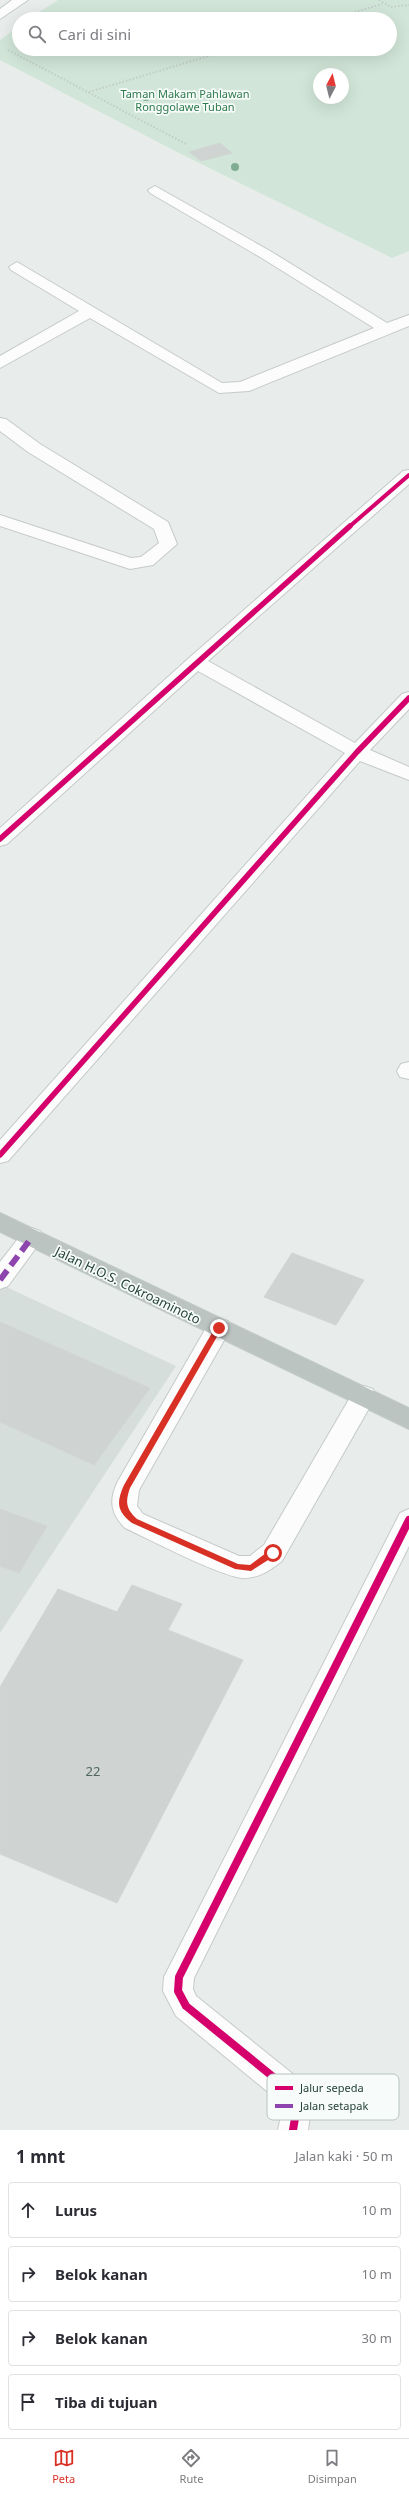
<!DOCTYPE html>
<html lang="id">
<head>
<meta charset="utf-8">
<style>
  body { margin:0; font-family:"Noto Sans",sans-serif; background:#f7f7f7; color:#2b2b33 }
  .compass { position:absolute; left:313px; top:68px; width:36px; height:36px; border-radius:50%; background:#fff; box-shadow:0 4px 16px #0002; rotate:7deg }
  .stop { position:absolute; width:12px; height:12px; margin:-9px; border:3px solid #d93025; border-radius:50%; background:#fff }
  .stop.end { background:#d93025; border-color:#fff; box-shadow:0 1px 4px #0008 }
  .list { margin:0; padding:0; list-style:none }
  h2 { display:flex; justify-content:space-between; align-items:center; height:52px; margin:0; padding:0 16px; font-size:17px }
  h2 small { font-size:13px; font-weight:400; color:#7c7c81 }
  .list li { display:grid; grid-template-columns:26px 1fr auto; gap:12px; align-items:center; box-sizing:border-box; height:56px; margin:0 8px 8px; padding:0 8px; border:1px solid #e1e1e2; border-radius:4px }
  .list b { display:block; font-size:15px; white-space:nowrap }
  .list em { font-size:13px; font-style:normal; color:#7c7c81 }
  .icon { flex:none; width:22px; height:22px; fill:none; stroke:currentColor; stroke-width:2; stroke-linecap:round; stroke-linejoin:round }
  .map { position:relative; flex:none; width:409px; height:2130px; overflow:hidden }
  .search { position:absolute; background:#fff; box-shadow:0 4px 16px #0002; left:12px; right:12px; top:12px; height:44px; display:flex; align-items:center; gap:10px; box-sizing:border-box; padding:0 14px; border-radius:22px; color:#7c7c81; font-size:15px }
  .sheet { height:308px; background:#fff }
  nav { display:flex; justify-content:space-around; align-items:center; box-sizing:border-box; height:56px; border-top:1px solid #e1e1e2; background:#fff; font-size:11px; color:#7c7c81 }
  nav a { display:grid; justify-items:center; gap:2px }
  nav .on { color:#d93025 }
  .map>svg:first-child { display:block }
  .built { fill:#d6dedb }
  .green { fill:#d1e6d8; fill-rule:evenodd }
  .building { fill:#cfd4d2; stroke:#d1d6d4 }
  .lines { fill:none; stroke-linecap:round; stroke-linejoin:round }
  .lane-casing { stroke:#c5cac8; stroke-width:2 }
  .street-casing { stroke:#c5cac8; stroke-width:2 }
  .secondary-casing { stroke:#c3cbc8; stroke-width:2 }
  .highway-casing { stroke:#c3ccc9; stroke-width:2 }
  .path { stroke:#c3ccca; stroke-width:2; stroke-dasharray:1.5 2; stroke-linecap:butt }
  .lane { fill:#fcfcfc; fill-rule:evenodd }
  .street { fill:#fcfcfc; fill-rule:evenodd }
  .secondary { fill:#fcfcfc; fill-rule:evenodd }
  .highway { fill:#bcc4c2; fill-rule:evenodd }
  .quiet { stroke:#8e44ad; stroke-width:6; stroke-dasharray:12 6; stroke-linecap:butt }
  .cycleway-far2-casing { stroke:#f7fbf9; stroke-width:6 }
  .cycleway-far1-casing { stroke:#f7fbf9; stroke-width:8 }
  .cycleway-casing { stroke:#f7fbf9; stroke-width:10 }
  .cycleway-far2 { stroke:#d6006c; stroke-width:4 }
  .cycleway-far1 { stroke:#d6006c; stroke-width:5.5 }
  .cycleway { stroke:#d6006c; stroke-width:8 }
  .tree { fill:#81ae93 }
  .route { fill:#d93025 }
  .labels { text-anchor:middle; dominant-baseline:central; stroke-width:3.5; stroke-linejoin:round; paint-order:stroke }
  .far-park-label { font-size:11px; fill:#2d7a4b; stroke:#f7fbf9 }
  .street-label { font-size:13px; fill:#24423a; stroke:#f7fbf9 }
  .near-number-label { font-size:13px; fill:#506761 }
  .key { fill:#f7fbf9; stroke:#b8c4c0; stroke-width:1 }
  .key-label { font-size:11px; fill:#24423a }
</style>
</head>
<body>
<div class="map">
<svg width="409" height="2130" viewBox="0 0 409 2130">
  <rect width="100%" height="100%" fill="#e8edeb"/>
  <path class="built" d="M 0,1284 L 176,1366 L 0,1633 Z"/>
  <path class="green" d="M 58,0 L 409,0 L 409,251 L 392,258 L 179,153 L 0,60 L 0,40 L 19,26 L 19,49 L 390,49 L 390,19 L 28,19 ZM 319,74 L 343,74 L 343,98 L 319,98 Z"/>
  <path class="building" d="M 220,143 L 232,153 L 201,161 L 189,152 Z
    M 292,1253 L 364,1280 L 336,1325 L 264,1297 Z
    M 0,1322 L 150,1388 L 94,1465 L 0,1422 Z
    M 0,1509 L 47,1526 L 19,1573 L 0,1566 Z
    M 132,1585 L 182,1604 L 168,1630 L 243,1660 L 117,1903 L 0,1854 L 0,1687 L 58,1589 L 117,1612 Z"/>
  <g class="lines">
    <g class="lane-casing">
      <path id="lane" d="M 155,186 L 270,251 L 387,323 L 409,315 L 409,326 L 249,391 L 219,393 L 90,318 L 0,368 L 0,356 L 79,311 L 11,270 L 9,267 L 17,262 L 222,383 L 240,382 L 374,328 L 260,257 L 150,193 L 148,190 Z
        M 0,418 L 6,419 L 40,444 L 168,522 L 177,544 L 153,565 L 130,569 L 0,526 L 0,515 L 131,558 L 141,557 L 159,543 L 154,529 L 28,452 L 0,431 Z
        M 219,1319 L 228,1321 L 231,1328 L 139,1490 L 137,1506 L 143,1514 L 239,1556 L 250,1556 L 264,1545 L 355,1389 L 364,1386 L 373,1389 L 376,1396 L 282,1561 C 271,1570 259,1578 244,1578 C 223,1578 149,1539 125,1528 C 110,1513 109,1499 118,1481 L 210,1321 Z"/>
    </g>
    <g class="street-casing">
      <path id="street" d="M 409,470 L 409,484 L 208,661 L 355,743 L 402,694 L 409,692 L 409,709 L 370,750 L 409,767 L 409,780 L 360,761 L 8,1161 L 0,1163 L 0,1140 L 345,753 L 198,671 L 7,844 L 0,846 L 0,828 L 189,658 L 403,471 Z
        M 409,1062 L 409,1079 L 400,1077 L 397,1071 L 401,1064 Z
        M 32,1228 L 40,1231 L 44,1237 L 8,1286 L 0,1289 L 0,1262 L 24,1231 Z
        M 409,1509 L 409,1546 L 194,1978 L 193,1989 L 196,1996 L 304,2083 L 311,2107 L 308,2130 L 278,2130 L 281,2116 L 280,2102 L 176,2016 L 163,1991 L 164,1977 L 400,1513 Z"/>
    </g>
    <g class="secondary-casing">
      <path id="secondary" d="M 12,0 L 28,0 L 0,19 L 0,9 Z"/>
    </g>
    <g class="highway-casing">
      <path id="highway" d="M 0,1213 L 409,1408 L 409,1429 L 0,1232 Z"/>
    </g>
    <path class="path" d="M 379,0 L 391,7 L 409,5
      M 331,19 L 382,4
      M 8,50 L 186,144
      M 89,92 L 232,49"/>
    <use href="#lane" class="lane"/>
    <use href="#street" class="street"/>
    <use href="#secondary" class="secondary"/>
    <use href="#highway" class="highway"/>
    <path class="quiet" d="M 0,1280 L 32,1237"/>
    <g class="cycleway-far2-casing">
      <path id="cycleway-far2" d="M 349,527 L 409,475"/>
    </g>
    <g class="cycleway-far1-casing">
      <path id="cycleway-far1" d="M 0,839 L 350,526
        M 0,1155 L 357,752 L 409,698"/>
    </g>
    <g class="cycleway-casing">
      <path id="cycleway" d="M 293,2130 L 296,2112 L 293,2093 L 186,2006 L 178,1991 L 179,1977 L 409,1520"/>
    </g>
    <use href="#cycleway-far2" class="cycleway-far2"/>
    <use href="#cycleway-far1" class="cycleway-far1"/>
    <use href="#cycleway" class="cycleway"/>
  </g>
  <g class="tree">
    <circle cx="146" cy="97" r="4"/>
    <circle cx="235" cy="167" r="4"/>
  </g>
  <path class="route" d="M 216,1326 L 222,1328 L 130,1488 C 125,1502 126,1509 137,1519 L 238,1564 L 250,1565 L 270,1550 L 276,1550 L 276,1555 L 251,1571 L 235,1569 L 132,1523 C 117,1511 116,1503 124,1485 Z"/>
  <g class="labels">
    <g class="far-park-label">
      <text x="185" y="93">Taman Makam Pahlawan<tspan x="185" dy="13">Ronggolawe Tuban</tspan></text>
    </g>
    <g class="street-label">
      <text transform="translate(128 1285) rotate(26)">Jalan H.O.S. Cokroaminoto</text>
    </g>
    <g class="near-number-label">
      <text x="93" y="1771">22</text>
    </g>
  </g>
  <rect x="267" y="2074" width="132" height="46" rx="6" class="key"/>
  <rect x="275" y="2086" width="18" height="4" fill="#d6006c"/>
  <rect x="275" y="2104" width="18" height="4" fill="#8e44ad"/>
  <g class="key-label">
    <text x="300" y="2092">Jalur sepeda</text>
    <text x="300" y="2110">Jalan setapak</text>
  </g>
</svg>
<svg class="compass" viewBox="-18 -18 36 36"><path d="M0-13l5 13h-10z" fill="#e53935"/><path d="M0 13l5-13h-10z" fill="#7c7c81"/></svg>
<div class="stop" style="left:273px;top:1553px"></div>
<div class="stop end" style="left:219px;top:1328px"></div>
<div class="search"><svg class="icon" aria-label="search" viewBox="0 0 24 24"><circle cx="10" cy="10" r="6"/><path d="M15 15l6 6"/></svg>Cari di sini</div>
</div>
<section class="sheet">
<h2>1 mnt<small>Jalan kaki · 50 m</small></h2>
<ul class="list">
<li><svg class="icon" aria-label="ahead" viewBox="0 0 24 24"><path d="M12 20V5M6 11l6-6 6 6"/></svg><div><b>Lurus</b></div><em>10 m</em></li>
<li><svg class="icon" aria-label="right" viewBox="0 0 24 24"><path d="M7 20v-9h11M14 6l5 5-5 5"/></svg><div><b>Belok kanan</b></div><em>10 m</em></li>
<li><svg class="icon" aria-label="right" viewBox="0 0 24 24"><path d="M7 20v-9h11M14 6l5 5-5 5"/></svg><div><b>Belok kanan</b></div><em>30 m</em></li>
<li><svg class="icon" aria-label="arrive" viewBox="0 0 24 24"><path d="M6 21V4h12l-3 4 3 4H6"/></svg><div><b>Tiba di tujuan</b></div></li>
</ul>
</section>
<nav>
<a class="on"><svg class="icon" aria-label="map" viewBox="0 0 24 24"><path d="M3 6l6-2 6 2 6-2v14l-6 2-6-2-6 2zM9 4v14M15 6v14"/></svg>Peta</a>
<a><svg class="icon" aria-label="directions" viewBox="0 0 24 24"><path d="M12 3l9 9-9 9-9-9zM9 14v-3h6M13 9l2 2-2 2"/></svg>Rute</a>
<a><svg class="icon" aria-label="saved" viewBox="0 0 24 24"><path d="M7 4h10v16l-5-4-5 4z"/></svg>Disimpan</a>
</nav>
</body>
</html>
